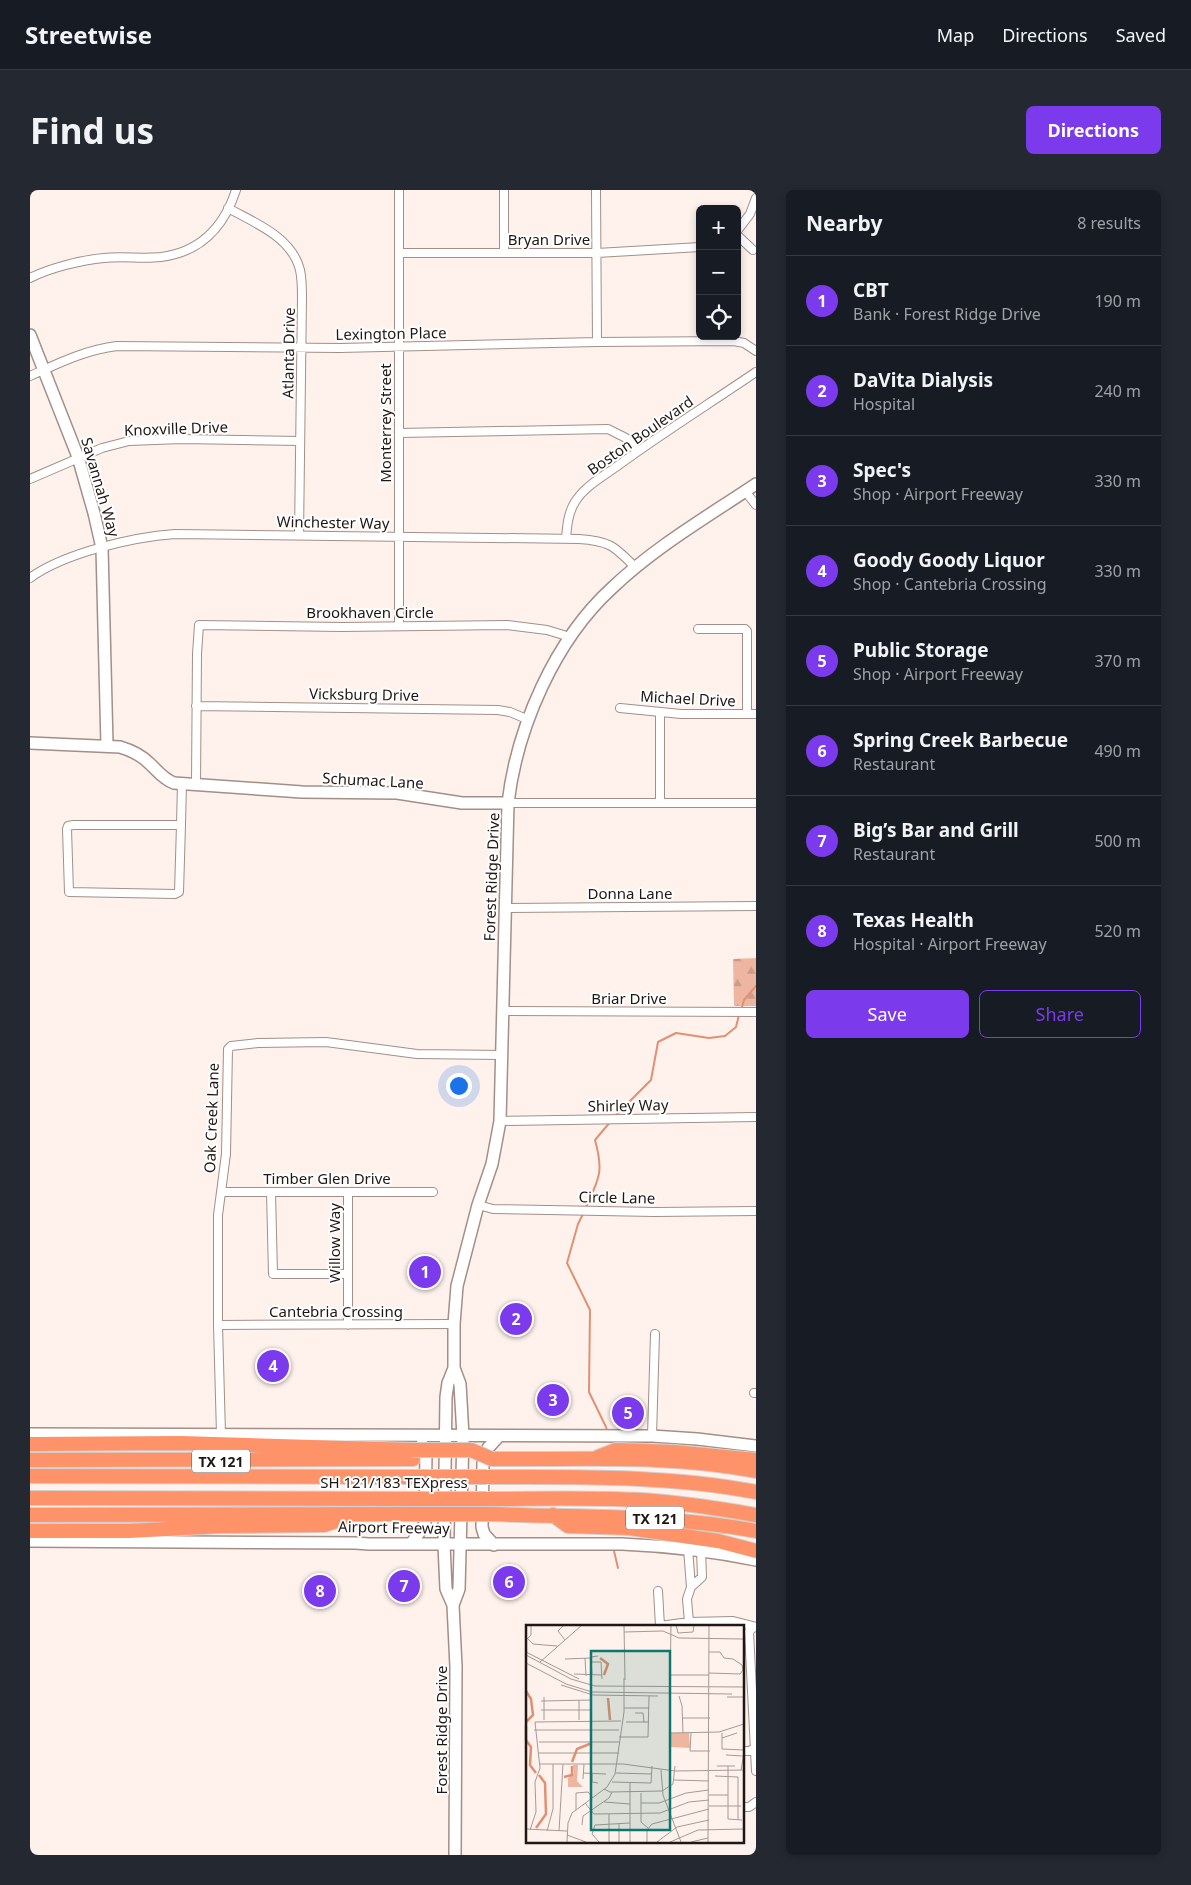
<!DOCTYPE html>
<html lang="en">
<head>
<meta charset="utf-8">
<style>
  body { margin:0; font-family:"Noto Sans",sans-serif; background:#242831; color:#f1f3f6 }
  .controls { position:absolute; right:15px; top:15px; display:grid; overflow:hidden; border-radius:8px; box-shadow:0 2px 8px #0003 }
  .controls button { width:45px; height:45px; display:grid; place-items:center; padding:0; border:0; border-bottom:1px solid #363941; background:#171b24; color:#f1f3f6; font:25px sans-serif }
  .you { position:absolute; left:428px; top:895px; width:18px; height:18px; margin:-12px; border:4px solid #fff; border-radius:50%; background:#1a73e8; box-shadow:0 0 0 8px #1a73e833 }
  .badge { display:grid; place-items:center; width:32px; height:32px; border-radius:50%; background:#7c3aed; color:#fff; font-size:16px; font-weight:700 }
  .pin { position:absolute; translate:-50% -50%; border:2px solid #fff; box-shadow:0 1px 5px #0006 }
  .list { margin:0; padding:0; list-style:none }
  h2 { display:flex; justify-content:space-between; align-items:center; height:65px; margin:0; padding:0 20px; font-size:21px }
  h2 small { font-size:16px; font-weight:400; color:#9ea1a6 }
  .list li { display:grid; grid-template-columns:32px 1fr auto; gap:15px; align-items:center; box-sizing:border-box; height:90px; padding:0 20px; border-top:1px solid #363941 }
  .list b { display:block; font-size:19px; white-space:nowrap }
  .list p { margin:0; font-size:16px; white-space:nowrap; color:#9ea1a6 }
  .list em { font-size:16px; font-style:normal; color:#9ea1a6 }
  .actions { display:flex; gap:10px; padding:15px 20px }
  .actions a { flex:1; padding:11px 0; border:1px solid #7c3aed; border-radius:8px; text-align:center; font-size:18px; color:#7c3aed }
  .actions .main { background:#7c3aed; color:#fff }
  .icon { flex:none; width:28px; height:28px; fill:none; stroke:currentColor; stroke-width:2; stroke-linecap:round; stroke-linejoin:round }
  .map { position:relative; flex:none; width:726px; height:1665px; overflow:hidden; border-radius:8px }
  header { display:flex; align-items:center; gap:30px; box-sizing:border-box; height:70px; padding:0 25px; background:#171b24; border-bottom:1px solid #363941 }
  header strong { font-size:24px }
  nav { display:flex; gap:28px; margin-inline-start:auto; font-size:18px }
  .intro { display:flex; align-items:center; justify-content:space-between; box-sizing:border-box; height:120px; padding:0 30px }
  h1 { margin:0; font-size:35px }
  .button { padding:12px 22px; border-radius:8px; background:#7c3aed; color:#fff; font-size:18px; font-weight:700 }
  main { display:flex; gap:30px; padding:0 30px }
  aside { flex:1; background:#171b24; border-radius:8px; box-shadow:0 2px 8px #0003 }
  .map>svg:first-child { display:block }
  .forest { fill:url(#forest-firs) }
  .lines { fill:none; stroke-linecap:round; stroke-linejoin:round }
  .stream { stroke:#e19172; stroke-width:2 }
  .street-casing { stroke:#a38f87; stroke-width:10 }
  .secondary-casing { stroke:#a38f87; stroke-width:14 }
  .highway-casing { stroke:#d2d1d0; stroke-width:16 }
  .street { stroke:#fff; stroke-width:8 }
  .secondary { stroke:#fff; stroke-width:11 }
  .highway { stroke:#fe9268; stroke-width:14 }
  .highway-bridge-casing { stroke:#d2d1d0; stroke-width:16; stroke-linecap:butt }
  .highway-bridge { stroke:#fe9268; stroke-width:14 }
  .labels { text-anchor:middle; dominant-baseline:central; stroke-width:4; stroke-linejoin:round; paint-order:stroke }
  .shield { fill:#fff; stroke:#625d5a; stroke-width:1 }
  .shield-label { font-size:14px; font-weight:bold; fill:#1f1714 }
  .street-label { font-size:15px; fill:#1f1714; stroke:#fff }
  .inset-river { fill:none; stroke:#e19172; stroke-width:2.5 }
  .inset-road { fill:none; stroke:#a59a96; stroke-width:1 }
  .view { fill:#0f766e; fill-opacity:0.15; stroke:#0f766e; stroke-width:2.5 }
  .inset-edge { fill:none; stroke:#1f1714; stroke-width:2.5 }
</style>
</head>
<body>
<header>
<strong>Streetwise</strong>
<nav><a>Map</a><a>Directions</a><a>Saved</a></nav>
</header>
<div class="intro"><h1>Find us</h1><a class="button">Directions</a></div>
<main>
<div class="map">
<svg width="726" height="1665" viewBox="0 0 726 1665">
  <defs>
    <pattern id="forest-firs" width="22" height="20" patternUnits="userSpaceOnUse" patternTransform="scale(1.25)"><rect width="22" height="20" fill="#eeb6a1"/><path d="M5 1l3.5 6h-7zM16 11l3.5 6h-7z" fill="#cc9c8a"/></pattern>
  </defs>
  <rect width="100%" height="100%" fill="#fff1ec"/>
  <path class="forest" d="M 726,768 L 726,816 L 704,816 L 703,769 Z"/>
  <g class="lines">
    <path class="stream" d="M 711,821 L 714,810 L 726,796
      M 585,926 L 621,890 L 628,852 L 646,843 L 679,848 L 695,846 L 706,837 L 709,825
      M 556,1017 C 569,989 574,982 565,950 L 581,931
      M 553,1024 L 548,1034 L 537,1073 L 560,1120 L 559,1202 L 576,1237 L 577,1240
      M 584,1361 L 588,1378"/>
    <g class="street-casing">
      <path id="street" d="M 369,0 L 369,436
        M 474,0 L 474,63
        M 566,0 L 567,152
        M 198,18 C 225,33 262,47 270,80 C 272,89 272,98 272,107 L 269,345
        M 707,41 L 720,24 L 726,8
        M 707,45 L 723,60
        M 369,63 L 567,63 L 670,57
        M 0,88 C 20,78 51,70 74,68 C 93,66 112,69 131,67 C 170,62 194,37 206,0
        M 0,186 C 29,173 55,160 87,156 L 310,158 L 567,152 L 704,151 L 714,153 L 726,161
        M 369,243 L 578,239 L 596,248 L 607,261
        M 0,289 L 72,258 L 99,251 L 152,249 L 270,251
        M 715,301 L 726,315
        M 536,349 C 537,336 538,323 545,312 C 554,297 572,287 586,277 C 631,244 679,214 726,182
        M 0,388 C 34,363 103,347 145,344 L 549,349 C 580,351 584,356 605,377
        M 668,439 L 715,439 L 717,441 L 717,524
        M 166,516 L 468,520 L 480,522 L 499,530
        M 590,518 L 651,524 L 726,524
        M 630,522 L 630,613
        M 166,594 L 167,464 L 169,435 L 312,437 L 477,435 L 517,440 L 540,447
        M 478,613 L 726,613
        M 43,635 L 151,635 L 149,702 L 145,704 L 39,702 L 37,639 L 38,636 Z
        M 151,635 L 152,593
        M 474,718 L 726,716
        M 472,821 L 726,822
        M 470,931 L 726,927
        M 191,1002 L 403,1002
        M 241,1002 L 243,1084 L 318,1084
        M 318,1002 L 318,1135
        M 448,1015 L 463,1019 L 624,1022 L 726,1021
        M 188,1135 L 424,1134
        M 724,1203 L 726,1203
        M 191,1244 L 188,1135 L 188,1025 L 196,964 L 198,859 L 201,856 L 228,853 L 296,852 L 387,864 L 472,865
        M 622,1246 L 625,1144
        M 658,1359 L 661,1397 L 657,1409 L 659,1432
        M 661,1397 L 672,1387 L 671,1360
        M 628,1401 L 630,1436
        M 630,1436 L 659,1432 L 703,1431 L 726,1437
        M 723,1438 L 719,1441 L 726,1581
        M 712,1561 L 720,1561 L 725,1557
        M 712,1617 L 719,1617 L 726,1612"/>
    </g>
    <g class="secondary-casing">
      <path id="secondary" d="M 0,145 L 48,267 L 64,323 L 72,358 L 77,555
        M 0,553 L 90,557 C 100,560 111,565 119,573 C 127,580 133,589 144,593 L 272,602 L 367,603 L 432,613 L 478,613
        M 424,1178 L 418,1193 L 416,1207 L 414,1355 L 416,1399 L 423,1415 L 426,1477 L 425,1665
        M 0,1244 L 622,1246 L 667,1249 L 726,1256
        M 0,1351 L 325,1353 L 339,1354 L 592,1354 C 637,1356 682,1361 726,1370
        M 381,1354 L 395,1334 L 396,1262 L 392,1254
        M 464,1355 L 454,1344 L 452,1337 L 453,1273 L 458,1258 L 469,1246
        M 423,1415 L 429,1399 L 433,1246 L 430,1194 L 424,1178 L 424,1134 L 427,1096 L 448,1015 L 462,974 L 470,931 L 478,613 C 487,537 525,450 582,398 C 625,357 677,327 726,294"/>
    </g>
    <g class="highway-casing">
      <path id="highway" d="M 0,1254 L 151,1253 L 382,1260
        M 568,1267 L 586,1260 L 644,1262 L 726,1270
        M 462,1269 C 550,1270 640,1264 726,1281
        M 0,1270 L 383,1269
        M 0,1286 L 388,1287
        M 457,1287 C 547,1287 637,1285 726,1302
        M 0,1308 L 388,1309
        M 457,1309 C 513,1309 569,1307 624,1311 C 659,1314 692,1319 726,1325
        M 461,1324 C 550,1328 638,1324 726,1341
        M 0,1325 L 376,1324
        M 523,1325 L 538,1336 L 599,1338 L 688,1351 L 726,1361
        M 0,1341 L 99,1341 L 191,1336 L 294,1335 L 316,1328"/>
    </g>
    <use href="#street" class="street"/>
    <use href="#secondary" class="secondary"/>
    <use href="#highway" class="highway"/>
    <g class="highway-bridge-casing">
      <path id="highway-bridge" d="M 382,1260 L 441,1260 L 462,1269
        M 388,1287 L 457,1287
        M 388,1309 L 457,1309
        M 376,1324 L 461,1324"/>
    </g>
    <use href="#highway-bridge" class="highway-bridge"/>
  </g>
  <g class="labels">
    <g class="shield">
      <rect x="162" y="1259.5" width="58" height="23" rx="4"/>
      <rect x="596" y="1316.5" width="58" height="23" rx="4"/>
    </g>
    <g class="shield-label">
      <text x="191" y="1271">TX 121</text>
      <text x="625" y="1328">TX 121</text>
    </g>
    <g class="street-label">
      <text x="519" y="49">Bryan Drive</text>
      <text transform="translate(361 143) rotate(-1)">Lexington Place</text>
      <text transform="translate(258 163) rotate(-89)">Atlanta Drive</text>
      <text transform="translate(355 233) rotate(-90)">Monterrey Street</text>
      <text transform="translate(146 238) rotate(-2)">Knoxville Drive</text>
      <text transform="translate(610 245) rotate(-35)">Boston Boulevard</text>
      <text transform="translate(71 297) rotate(74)">Savannah Way</text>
      <text transform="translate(303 332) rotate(1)">Winchester Way</text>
      <text x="340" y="422">Brookhaven Circle</text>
      <text transform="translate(334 504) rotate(1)">Vicksburg Drive</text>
      <text transform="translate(658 508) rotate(3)">Michael Drive</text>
      <text transform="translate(343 590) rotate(3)">Schumac Lane</text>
      <text transform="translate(461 687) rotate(-88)">Forest Ridge Drive</text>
      <text x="600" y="703">Donna Lane</text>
      <text x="599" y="808">Briar Drive</text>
      <text transform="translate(598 915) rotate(-1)">Shirley Way</text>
      <text transform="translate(181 928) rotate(-88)">Oak Creek Lane</text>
      <text x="297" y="988">Timber Glen Drive</text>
      <text transform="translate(587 1007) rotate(1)">Circle Lane</text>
      <text transform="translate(304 1053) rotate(-90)">Willow Way</text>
      <text x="306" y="1121">Cantebria Crossing</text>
      <text x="364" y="1292">SH 121/183 TEXpress</text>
      <text transform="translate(364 1337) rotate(1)">Airport Freeway</text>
      <text transform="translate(411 1540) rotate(-90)">Forest Ridge Drive</text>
    </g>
  </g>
  <g transform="translate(496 1435)">
    <rect width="218" height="218" fill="#fff1ec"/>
    <path d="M 47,140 L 52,140 L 51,156 L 57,162 L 42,162 L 42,153 L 48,149 Z" fill="#eeb6a1"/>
    <path d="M 144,108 L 163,108 L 164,123 L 144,122 Z" fill="#eeb6a1"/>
    <path class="inset-river" d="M 74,33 L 82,39 L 78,50M 0,66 L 5,74 L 7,90 L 0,97M 82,73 L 84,95M 0,101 L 0,115 L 5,122 L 4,140 L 10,148M 46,137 L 51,124 L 66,118M 38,152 L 46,150 L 46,141M 10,203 L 20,189 L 19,158 L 13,150"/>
    <path class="inset-road" d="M 98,0 L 99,55M 150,0 L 152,8 L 167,7 L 168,0M 37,1 L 32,6 L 39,15M 98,7 L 137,6 L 153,13 L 218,14M 0,12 L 7,19 L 31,21M 1,14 L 5,10 L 5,0M 0,27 L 53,54M 183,27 L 194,27 L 198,33 L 207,34 L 216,40 L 217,45M 0,30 L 45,54 L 69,61 L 218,62M 59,33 L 60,51M 39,34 L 65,33M 14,37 L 56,0M 66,37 L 75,37 L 76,54M 0,38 L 40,59 L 66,67 L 206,69M 183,48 L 214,49 L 217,45M 48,49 L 76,50M 66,50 L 65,32 L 72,31M 144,50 L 183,50M 144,59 L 145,0M 35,60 L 67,70 L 132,71M 153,71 L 156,81 L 157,108M 201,72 L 218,72M 53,75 L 53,95M 15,76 L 66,75M 98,83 L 123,83M 15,85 L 65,85M 109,88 L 117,88 L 118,97M 157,93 L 184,93M 18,95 L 18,72M 100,97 L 123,97M 8,105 L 93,105M 144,108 L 193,107 L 218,99M 165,108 L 164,126 L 184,126M 196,108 L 196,124 L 218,125M 93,112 L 122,112 L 123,71M 196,113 L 211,108M 13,117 L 93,117M 13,128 L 93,128M 200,130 L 217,131M 14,139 L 97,139 L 149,146 L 218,145M 191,141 L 209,141M 202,141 L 202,194 L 216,195M 135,145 L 137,170 L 155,217M 215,145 L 218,128M 57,148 L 80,149M 66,148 L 66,157 L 72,158M 90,148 L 126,149M 189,151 L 212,152 L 212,195M 57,154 L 58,139M 148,155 L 183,156M 86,157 L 125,158 L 126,141M 104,158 L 104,217M 78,164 L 84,167 L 136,166 L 147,159 L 149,141M 115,168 L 115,197 L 122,203M 183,170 L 202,170M 78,177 L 104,179M 59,178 L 68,189 L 134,188 L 163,177 L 183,175M 115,178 L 133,178 L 160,168 L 183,165M 183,181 L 215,181M 50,185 L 50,168 L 62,167 L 67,173M 83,189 L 83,217M 56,200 L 57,191 L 83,173 L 86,167M 0,204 L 41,206M 4,205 L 10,187 L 9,157 L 14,143 L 9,97 L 95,96M 21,206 L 27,184 L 27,139M 33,206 L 37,139M 41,210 L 60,217M 41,217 L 42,198 L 46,188 L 81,162 L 89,149 L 98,87 L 98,53M 73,217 L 66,209 L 69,200 L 104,198M 93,217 L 93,198M 121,217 L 121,205 L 126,199 L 183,184M 131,217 L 151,202 L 183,195M 144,217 L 172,205 L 218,204M 165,217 L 182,213M 182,217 L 183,0"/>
    <path class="view" d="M 65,26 L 144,26 L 144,205 L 65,205 Z"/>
    <rect width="218" height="218" class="inset-edge"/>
  </g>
</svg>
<div class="controls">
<button>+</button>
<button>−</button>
<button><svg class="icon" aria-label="locate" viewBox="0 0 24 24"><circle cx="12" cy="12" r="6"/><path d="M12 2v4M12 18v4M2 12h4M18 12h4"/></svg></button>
</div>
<div class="you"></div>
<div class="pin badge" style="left:395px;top:1082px">1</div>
<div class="pin badge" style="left:486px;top:1129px">2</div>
<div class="pin badge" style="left:523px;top:1210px">3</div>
<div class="pin badge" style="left:243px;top:1176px">4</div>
<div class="pin badge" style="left:598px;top:1223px">5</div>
<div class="pin badge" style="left:479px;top:1392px">6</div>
<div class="pin badge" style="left:374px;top:1396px">7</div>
<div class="pin badge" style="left:290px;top:1401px">8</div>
</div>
<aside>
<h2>Nearby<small>8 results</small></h2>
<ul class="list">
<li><span class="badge">1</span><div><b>CBT</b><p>Bank · Forest Ridge Drive</p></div><em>190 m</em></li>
<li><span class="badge">2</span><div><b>DaVita Dialysis</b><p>Hospital</p></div><em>240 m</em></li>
<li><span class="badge">3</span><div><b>Spec's</b><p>Shop · Airport Freeway</p></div><em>330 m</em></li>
<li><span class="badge">4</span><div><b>Goody Goody Liquor</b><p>Shop · Cantebria Crossing</p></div><em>330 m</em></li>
<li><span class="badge">5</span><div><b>Public Storage</b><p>Shop · Airport Freeway</p></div><em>370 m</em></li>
<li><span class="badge">6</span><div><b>Spring Creek Barbecue</b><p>Restaurant</p></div><em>490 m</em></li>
<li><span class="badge">7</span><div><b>Big’s Bar and Grill</b><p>Restaurant</p></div><em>500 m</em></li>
<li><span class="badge">8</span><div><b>Texas Health</b><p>Hospital · Airport Freeway</p></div><em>520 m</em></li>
</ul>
<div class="actions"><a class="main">Save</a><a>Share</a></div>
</aside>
</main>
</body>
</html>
